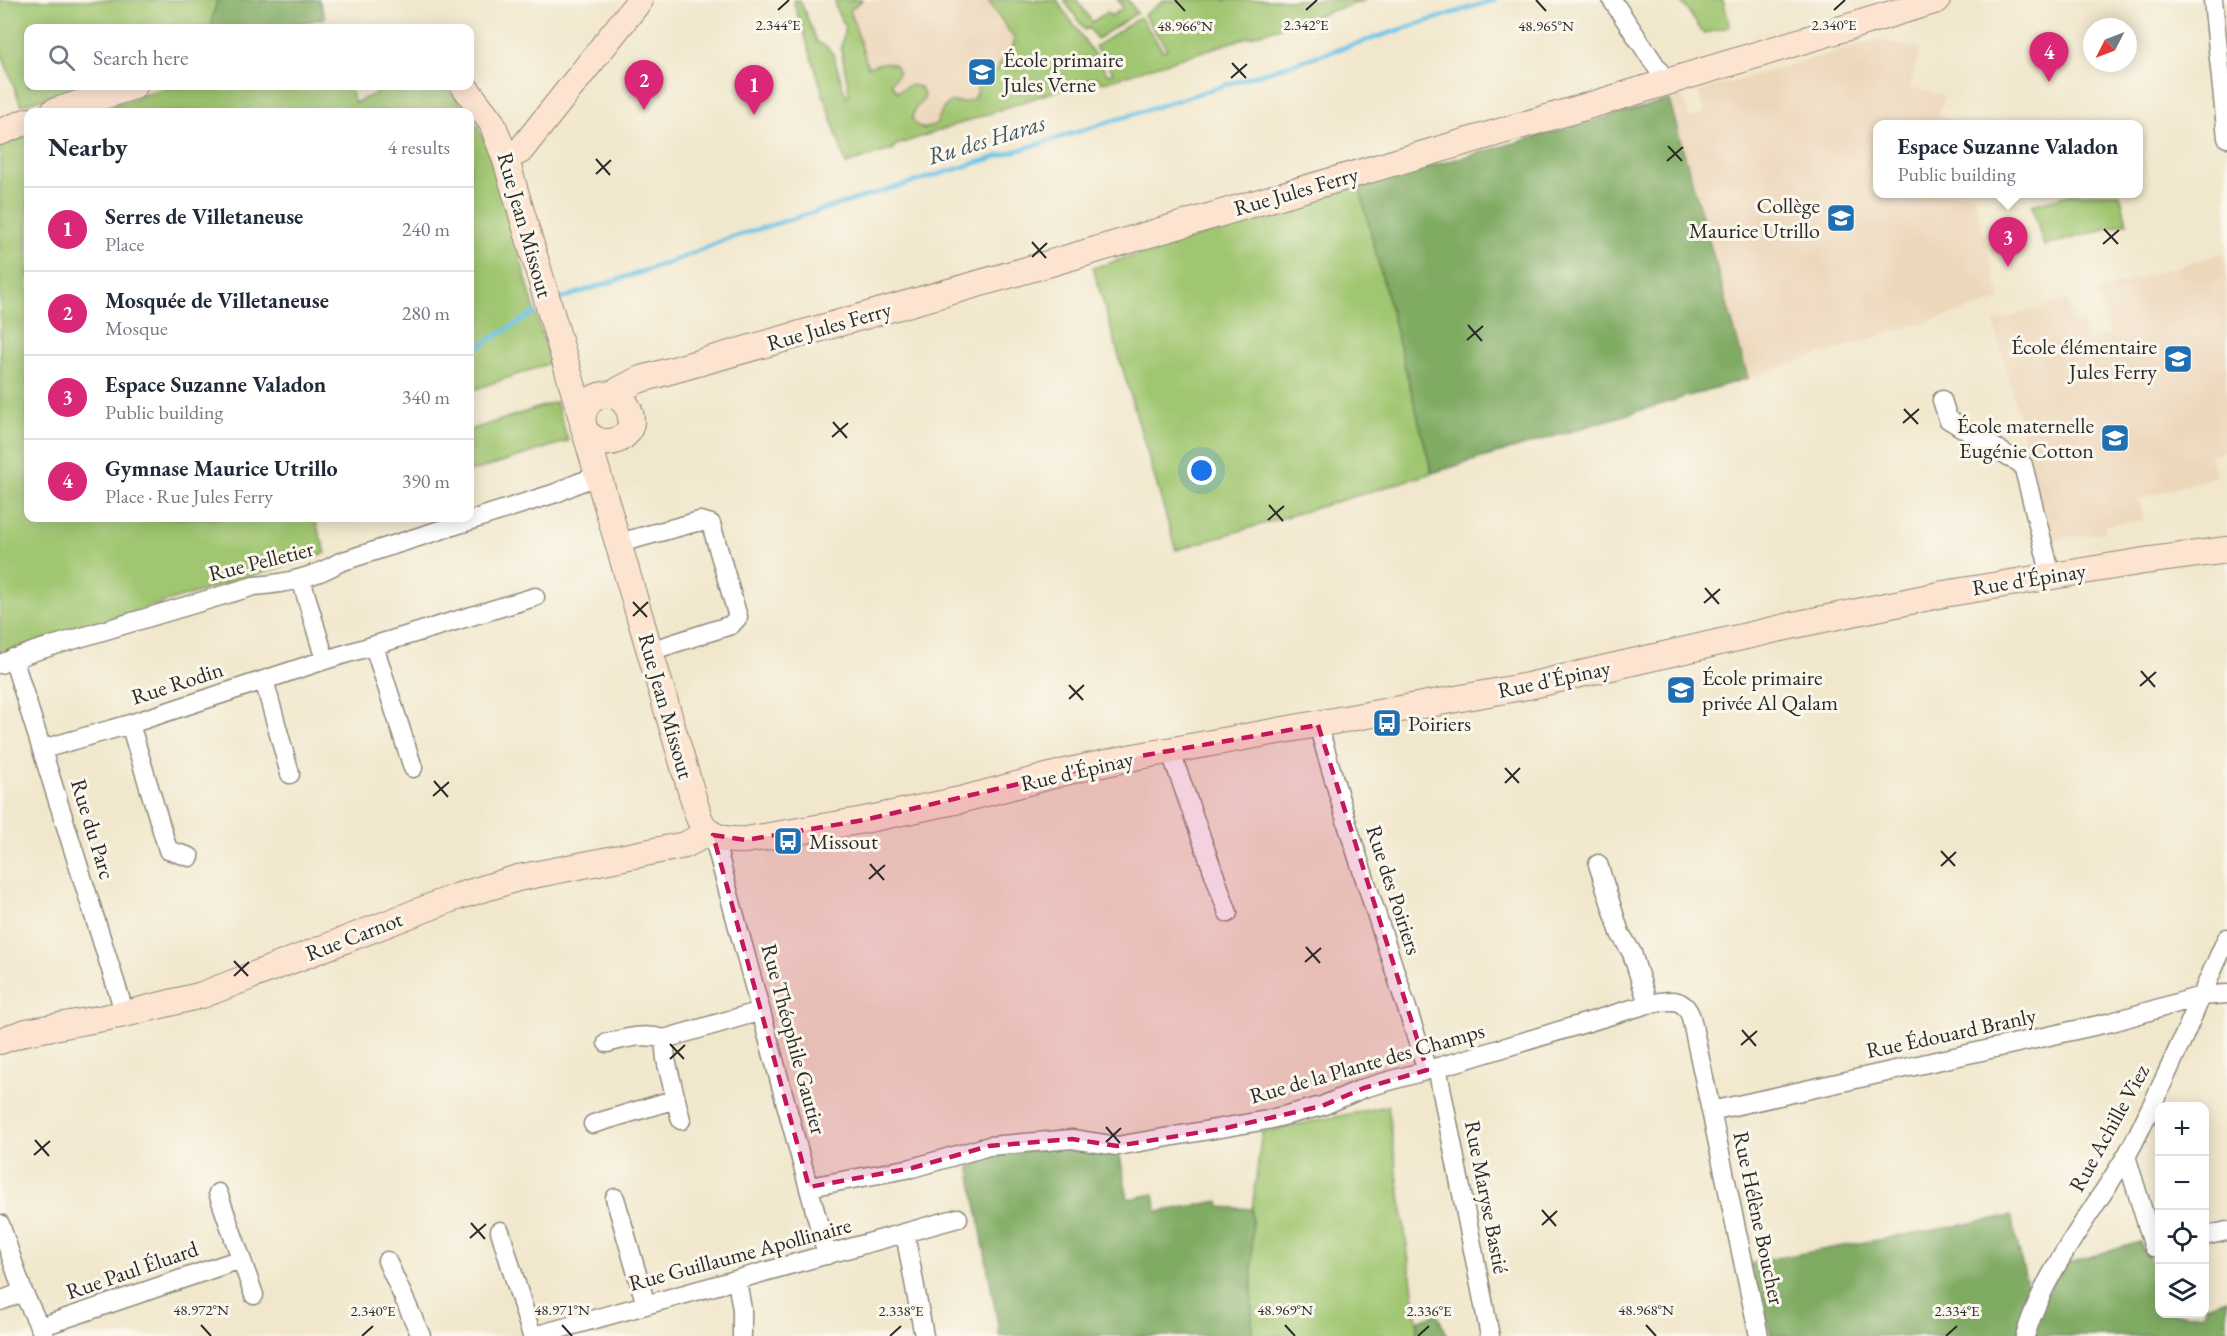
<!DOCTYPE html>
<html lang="en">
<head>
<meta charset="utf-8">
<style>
  body { margin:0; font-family:"EB Garamond",serif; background:#f6f6f7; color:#1f2937 }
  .controls { position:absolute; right:18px; bottom:18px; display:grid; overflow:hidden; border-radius:12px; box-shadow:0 3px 15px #0003 }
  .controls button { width:54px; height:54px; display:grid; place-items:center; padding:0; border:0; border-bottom:2px solid #e0e1e3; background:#fff; color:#1f2937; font:30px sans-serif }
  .compass { position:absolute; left:2083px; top:18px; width:54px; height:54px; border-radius:50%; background:#fff; box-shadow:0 3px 15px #0003; rotate:228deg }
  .you { position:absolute; left:1202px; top:471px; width:21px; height:21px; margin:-15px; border:4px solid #fff; border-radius:50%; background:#1a73e8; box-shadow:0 0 0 9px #1a73e833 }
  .badge { display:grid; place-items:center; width:39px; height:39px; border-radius:50%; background:#db2777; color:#fff; font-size:20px; font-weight:700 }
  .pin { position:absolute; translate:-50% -50px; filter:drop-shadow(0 2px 3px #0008) }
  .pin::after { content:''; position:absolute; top:32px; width:21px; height:18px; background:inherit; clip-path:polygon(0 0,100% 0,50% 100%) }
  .popup { position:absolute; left:1873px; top:120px; width:270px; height:78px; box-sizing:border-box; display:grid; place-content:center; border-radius:12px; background:#fff; filter:drop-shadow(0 2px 4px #0005); font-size:20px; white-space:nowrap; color:#747a83 }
  .popup b { font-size:22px; color:#1f2937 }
  .popup::after { content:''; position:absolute; left:50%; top:100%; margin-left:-12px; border:12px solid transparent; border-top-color:#fff }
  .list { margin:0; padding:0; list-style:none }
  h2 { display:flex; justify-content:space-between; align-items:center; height:78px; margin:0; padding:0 24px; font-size:26px }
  h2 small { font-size:20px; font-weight:400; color:#747a83 }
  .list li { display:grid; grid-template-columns:39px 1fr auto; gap:18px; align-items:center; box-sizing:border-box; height:84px; padding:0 24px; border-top:2px solid #e0e1e3 }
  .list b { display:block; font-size:22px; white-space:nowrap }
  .list p { margin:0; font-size:20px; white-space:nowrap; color:#747a83 }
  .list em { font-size:20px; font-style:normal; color:#747a83 }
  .icon { flex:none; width:33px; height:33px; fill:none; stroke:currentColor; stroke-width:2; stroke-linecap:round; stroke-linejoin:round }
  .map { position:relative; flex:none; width:2227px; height:1336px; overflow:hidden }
  .search { position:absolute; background:#fff; box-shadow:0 3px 15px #0003; left:24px; top:24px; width:450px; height:66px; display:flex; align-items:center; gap:15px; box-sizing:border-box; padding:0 21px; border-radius:12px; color:#747a83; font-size:22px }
  .panel { position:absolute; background:#fff; box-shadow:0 3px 15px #0003; left:24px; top:108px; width:450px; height:414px; border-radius:12px }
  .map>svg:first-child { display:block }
  .built { fill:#edd7bb }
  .green { fill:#a0c671; stroke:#66784e; stroke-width:1.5 }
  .forest { fill:#80ab63; stroke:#566b47; stroke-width:1.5 }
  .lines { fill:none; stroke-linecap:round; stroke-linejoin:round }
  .stream { stroke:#69c2e6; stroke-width:4.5 }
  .street-casing { stroke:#8e897c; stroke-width:21 }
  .secondary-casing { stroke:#8e897c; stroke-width:28 }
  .street { stroke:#fff; stroke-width:18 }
  .secondary { stroke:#fde4d1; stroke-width:26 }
  .marked { fill:#c2185b; fill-opacity:0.2; stroke:#c2185b; stroke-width:4.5; stroke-dasharray:12 8; stroke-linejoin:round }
  .ticks { fill:none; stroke:#2b2b2b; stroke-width:2 }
  .labels { text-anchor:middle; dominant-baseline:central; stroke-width:6; stroke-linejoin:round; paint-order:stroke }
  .poi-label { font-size:22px; fill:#2b2b2b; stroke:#fbf7ec; text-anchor:start }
  .street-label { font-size:22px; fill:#2b2b2b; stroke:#fbf7ec }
  .water-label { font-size:24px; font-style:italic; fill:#3e5863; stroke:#fbf7ec }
  .ticks-label { font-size:15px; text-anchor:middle; fill:#2b2b2b; stroke:#fbf7ec; stroke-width:6; stroke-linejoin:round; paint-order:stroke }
</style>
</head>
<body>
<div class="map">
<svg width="2227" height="1336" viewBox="0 0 2227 1336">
  <rect width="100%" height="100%" fill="#fbf7ec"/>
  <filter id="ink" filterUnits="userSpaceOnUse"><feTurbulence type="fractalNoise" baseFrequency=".0167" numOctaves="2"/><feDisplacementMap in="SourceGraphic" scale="12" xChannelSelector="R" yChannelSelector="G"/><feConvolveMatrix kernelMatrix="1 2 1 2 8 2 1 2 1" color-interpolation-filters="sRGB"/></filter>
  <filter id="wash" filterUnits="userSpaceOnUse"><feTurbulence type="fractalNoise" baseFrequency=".008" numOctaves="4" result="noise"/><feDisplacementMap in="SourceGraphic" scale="24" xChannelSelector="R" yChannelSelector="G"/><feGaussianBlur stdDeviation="1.35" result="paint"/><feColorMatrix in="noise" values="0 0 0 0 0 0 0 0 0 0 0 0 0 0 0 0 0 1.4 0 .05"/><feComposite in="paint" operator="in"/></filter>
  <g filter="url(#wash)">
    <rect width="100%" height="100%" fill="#f1e7cc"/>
    <path class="built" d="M 847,0 L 1045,0 L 1098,77 L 893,146 Z
      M 1878,40 L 1920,49 L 1910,87 L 1944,96 L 1939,115 L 1962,124 L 1878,124 L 1878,194 L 1973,194 L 2001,300 L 1885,334 L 1748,378 L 1669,100 L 1682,96 L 1690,118 L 1705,113 L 1698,92 Z
      M 2223,253 L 2227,267 L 2227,450 L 2211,455 L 2216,476 L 2139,499 L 2144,520 L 2105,525 L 2105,532 L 2050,540 L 1994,322 L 2067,300 L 2075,325 L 2083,323 L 2088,340 L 2110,335 L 2097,291 Z"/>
    <path class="green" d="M 0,0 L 319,0 L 325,18 L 277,28 L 28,28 L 28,86 L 84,86 L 21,105 L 0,49 Z
      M 793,0 L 800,0 L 817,42 L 827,47 L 833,54 L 846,97 L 848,96 L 849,91 L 841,49 L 845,26 C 841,17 833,10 836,0 L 862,0 L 850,10 L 868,67 C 879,65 884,59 895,65 L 899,73 L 891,83 L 897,92 L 910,85 L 920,87 L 924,94 L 924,99 L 915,109 L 912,118 L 916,125 L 924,129 L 936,124 L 943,109 L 950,102 L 965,102 L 973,99 L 977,93 L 978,77 L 996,71 L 1001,62 L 1009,57 L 1015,40 L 988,0 L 1057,0 L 1108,75 L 1113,72 L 1095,47 L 1140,17 L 1163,51 L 1167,49 L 1144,15 L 1165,0 L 1366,0 L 1102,83 L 1097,77 L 894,146 L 894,149 L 846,164 Z
      M 1064,0 L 1077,0 L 1092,22 L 1108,12 L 1111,16 L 1123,8 L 1118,0 L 1128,0 L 1137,13 L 1097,39 L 1089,28 L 1085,30 Z
      M 1685,0 L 1723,0 L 1730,26 L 1704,34 L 1681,1 Z
      M 170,86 L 348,86 L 355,103 L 392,86 L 445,86 L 469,112 L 92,112 Z
      M 470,113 L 479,129 L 491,157 L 550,363 L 470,391 Z
      M 28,134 L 28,518 L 314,518 L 326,553 L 0,653 L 0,144 Z
      M 1359,186 L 1432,473 L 1176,550 L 1093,268 Z
      M 2072,194 L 2120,194 L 2127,223 L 2044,246 L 2032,205 Z
      M 556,402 L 568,441 L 470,472 L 470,430 Z
      M 1388,1106 L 1417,1321 L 1417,1336 L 1252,1336 L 1252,1210 L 1262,1132 Z"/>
    <path class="forest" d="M 217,0 L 319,0 L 325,18 L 277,28 L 212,28 L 212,19 Z
      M 1669,100 L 1748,378 L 1432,473 L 1359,186 Z
      M 1068,1146 L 1119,1151 L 1128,1199 L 1154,1194 L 1157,1212 L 1219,1201 L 1220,1207 L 1252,1209 L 1252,1336 L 1000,1336 L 970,1170 L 972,1162 L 975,1157 Z
      M 2011,1216 L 2029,1294 L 2049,1293 L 2058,1266 L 2140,1242 L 2142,1250 L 2147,1249 L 2154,1274 L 2159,1273 L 2160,1314 L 2204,1314 L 2205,1306 L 2227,1299 L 2227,1336 L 1771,1336 L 1749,1263 Z
      M 1437,1314 L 1448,1336 L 1417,1336 L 1417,1321 Z"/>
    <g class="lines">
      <path class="stream" d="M 560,299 L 671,262 L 729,238 L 1039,144 L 1494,0
        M 470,352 L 535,312"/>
    </g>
  </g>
  <g filter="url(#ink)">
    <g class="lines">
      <g class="street-casing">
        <path id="street" d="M 1612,0 L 1666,81
          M 2213,0 L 2227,138
          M 1942,400 L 1948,419 L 2023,465 L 2051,576
          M 619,543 L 700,521 L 711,524 L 738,617 L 731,625 L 650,651
          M 301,579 L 325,660
          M 374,646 L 413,768
          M 13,658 L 125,1014
          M 0,664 L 35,651 L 254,586 C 285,584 313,578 340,562 L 556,493 L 578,483 L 599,476
          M 264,680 L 290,774
          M 130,724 L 168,850 L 190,857
          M 1318,725 L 1348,827 L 1427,1070
          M 43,749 L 130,724 L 325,660 L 535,597
          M 1170,750 L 1228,913
          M 713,835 L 827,1255
          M 1598,864 L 1620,933 L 1632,953 L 1648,1004
          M 664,1039 L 666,1060 L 681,1120
          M 607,1043 C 627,1038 643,1033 664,1039 L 761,1011
          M 1437,1067 L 1490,1336
          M 1711,1111 L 2112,1022 L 2201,996 L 2227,994
          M 593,1124 L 676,1099
          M 2126,1156 L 2154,1247 L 2160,1246
          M 809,1187 L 912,1168 L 989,1146 L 1072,1139 L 1117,1146 L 1267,1120 L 1322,1106 L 1364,1088 L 1460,1061 L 1648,1004 C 1668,1001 1683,995 1691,1017 L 1759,1336
          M 218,1193 L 254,1295
          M 615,1198 L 646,1305
          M 0,1224 L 23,1292 L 44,1336
          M 500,1231 L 532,1336
          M 905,1233 L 924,1336
          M 2204,1236 L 2227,1231
          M 387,1261 L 421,1336
          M 737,1281 L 742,1309 L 742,1336
          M 0,1301 L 23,1292
          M 40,1327 L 241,1259
          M 534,1336 L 958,1218
          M 2025,1336 C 2045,1270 2090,1216 2125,1158 C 2135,1142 2142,1125 2150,1109 C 2178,1053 2201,995 2227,938"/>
      </g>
      <g class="secondary-casing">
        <path id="secondary" d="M 464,86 L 492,123 L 505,157 L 582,418
          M 53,112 L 134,86
          M 0,132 L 28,121
          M 505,157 L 520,151 L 524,146 L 640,0
          M 610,395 L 638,380 L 1037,267 L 1598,103 L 1937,0
          M 586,432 C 605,454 640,437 629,410 C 617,383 579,394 583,424 L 699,818 C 708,839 726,841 746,840 L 864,820 L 960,800 L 1069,771 L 1134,757 L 1528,686 L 1799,624 L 1944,594 L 2144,561 L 2227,550
          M 0,1041 L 26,1032 L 125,1014 L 202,995 L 456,897 L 518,878 L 685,845 L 698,838 L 707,831"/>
      </g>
      <use href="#street" class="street"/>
      <use href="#secondary" class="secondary"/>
    </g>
  </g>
  <path class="marked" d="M 1318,725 L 1427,1070 L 1364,1088 L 1322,1106 L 1226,1128 L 1117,1146 L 1072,1139 L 989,1146 L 912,1168 L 809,1187 L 713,835 L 746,840 L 864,820 L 1134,757 Z"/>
  <path class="ticks" d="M 1175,0 L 1185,11M 1536,0 L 1546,11M 778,10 L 789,0M 1306,10 L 1317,0M 1834,10 L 1845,0M 1232,63 L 1246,78M 1231,78 L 1247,64M 1668,146 L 1682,161M 596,159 L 610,175M 1667,161 L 1683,147M 596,174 L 611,160M 2104,229 L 2118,244M 1032,242 L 1046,258M 2103,244 L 2119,230M 1032,257 L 1047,243M 1468,325 L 1482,341M 1467,340 L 1483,326M 1904,409 L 1918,424M 833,422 L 847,438M 1903,423 L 1919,409M 832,437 L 848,423M 1269,505 L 1283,521M 1268,520 L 1284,506M 1705,588 L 1719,604M 633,602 L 647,617M 1704,603 L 1720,589M 633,616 L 648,602M 2141,671 L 2155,687M 1069,685 L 1083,700M 2140,686 L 2156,672M 1069,699 L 1084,685M 1505,768 L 1519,783M 434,781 L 448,797M 1505,783 L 1520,768M 433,796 L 449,782M 1941,851 L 1955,866M 870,864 L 884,880M 1941,866 L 1956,852M 869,879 L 885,865M 1306,947 L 1320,963M 234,961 L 248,976M 1305,962 L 1321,948M 234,976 L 249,962M 1742,1030 L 1756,1046M 670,1044 L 684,1059M 1741,1045 L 1757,1031M 670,1059 L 685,1045M 1106,1127 L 1120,1143M 35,1140 L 49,1156M 1106,1142 L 1121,1128M 34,1155 L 50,1141M 1542,1210 L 1556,1226M 471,1223 L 485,1239M 1542,1225 L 1557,1211M 470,1238 L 486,1224M 201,1325 L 211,1336M 562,1325 L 572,1336M 1285,1325 L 1295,1336M 1646,1325 L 1656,1336M 362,1336 L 373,1326M 890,1336 L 901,1326M 1418,1336 L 1429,1326M 1946,1336 L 1957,1326"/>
  <defs>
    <g id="school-square" transform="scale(1.5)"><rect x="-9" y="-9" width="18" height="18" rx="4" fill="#1f6fb2" stroke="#fbf7ec"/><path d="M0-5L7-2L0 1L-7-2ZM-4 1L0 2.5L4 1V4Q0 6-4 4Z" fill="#fff"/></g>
    <g id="bus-square" transform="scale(1.5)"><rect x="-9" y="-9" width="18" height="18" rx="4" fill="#1f6fb2" stroke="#fbf7ec"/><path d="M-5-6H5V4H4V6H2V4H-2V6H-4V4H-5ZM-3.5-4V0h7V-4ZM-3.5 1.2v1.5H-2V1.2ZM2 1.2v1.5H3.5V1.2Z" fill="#fff"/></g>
  </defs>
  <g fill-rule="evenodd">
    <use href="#school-square" x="982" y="72"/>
    <use href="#school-square" x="1841" y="218"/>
    <use href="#school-square" x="2178" y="359"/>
    <use href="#school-square" x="2115" y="438"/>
    <use href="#school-square" x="1681" y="690"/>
    <use href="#bus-square" x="1387" y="723"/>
    <use href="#bus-square" x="788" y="841"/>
  </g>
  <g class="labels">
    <g class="poi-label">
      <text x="1003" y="59">École primaire<tspan x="1003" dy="25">Jules Verne</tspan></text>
      <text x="1820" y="205" text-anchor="end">Collège<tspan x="1820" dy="25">Maurice Utrillo</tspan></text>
      <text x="2157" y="346" text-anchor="end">École élémentaire<tspan x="2157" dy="25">Jules Ferry</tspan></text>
      <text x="2094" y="425" text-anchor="end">École maternelle<tspan x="2094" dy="25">Eugénie Cotton</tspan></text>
      <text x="1702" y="677">École primaire<tspan x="1702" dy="25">privée Al Qalam</tspan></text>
      <text x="1408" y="723">Poiriers</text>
      <text x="809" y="841">Missout</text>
    </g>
    <g class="street-label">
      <text transform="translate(1296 191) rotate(-16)">Rue Jules Ferry</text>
      <text transform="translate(525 225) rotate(74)">Rue Jean Missout</text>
      <text transform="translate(829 326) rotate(-16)">Rue Jules Ferry</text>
      <text transform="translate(261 561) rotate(-14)">Rue Pelletier</text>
      <text transform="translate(2029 579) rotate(-9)">Rue d'Épinay</text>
      <text transform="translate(1554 679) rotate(-12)">Rue d'Épinay</text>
      <text transform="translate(177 683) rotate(-18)">Rue Rodin</text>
      <text transform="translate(666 706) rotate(74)">Rue Jean Missout</text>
      <text transform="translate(1077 771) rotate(-13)">Rue d'Épinay</text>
      <text transform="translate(93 829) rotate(73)">Rue du Parc</text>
      <text transform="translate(1394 890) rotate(72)">Rue des Poiriers</text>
      <text transform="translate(354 936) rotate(-21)">Rue Carnot</text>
      <text transform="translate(1951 1033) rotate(-12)">Rue Édouard Branly</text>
      <text transform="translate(794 1039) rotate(75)">Rue Théophile Gautier</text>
      <text transform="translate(1367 1063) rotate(-16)">Rue de la Plante des Champs</text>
      <text transform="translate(2109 1128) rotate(-61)">Rue Achille Viez</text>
      <text transform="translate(1487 1197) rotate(79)">Rue Maryse Bastié</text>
      <text transform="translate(1759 1218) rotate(78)">Rue Hélène Boucher</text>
      <text transform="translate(740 1254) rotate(-15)">Rue Guillaume Apollinaire</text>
      <text transform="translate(132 1270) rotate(-19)">Rue Paul Éluard</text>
    </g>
    <g class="water-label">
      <text transform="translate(986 139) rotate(-17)">Ru des Haras</text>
    </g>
  </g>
  <g class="ticks-label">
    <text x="778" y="30">2.344°E</text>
    <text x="1306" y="30">2.342°E</text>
    <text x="1834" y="30">2.340°E</text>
    <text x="1546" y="31">48.965°N</text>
    <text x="1185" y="31">48.966°N</text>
    <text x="201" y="1315">48.972°N</text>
    <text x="562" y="1315">48.971°N</text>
    <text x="1285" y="1315">48.969°N</text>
    <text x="1646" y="1315">48.968°N</text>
    <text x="373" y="1316">2.340°E</text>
    <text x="901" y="1316">2.338°E</text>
    <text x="1429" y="1316">2.336°E</text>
    <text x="1957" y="1316">2.334°E</text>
  </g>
</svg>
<div class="controls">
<button>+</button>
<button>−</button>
<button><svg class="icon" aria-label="locate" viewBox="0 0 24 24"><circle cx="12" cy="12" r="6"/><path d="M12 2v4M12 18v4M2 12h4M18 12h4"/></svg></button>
<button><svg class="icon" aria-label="layers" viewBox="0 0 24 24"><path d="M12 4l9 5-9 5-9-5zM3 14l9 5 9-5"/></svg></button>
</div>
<svg class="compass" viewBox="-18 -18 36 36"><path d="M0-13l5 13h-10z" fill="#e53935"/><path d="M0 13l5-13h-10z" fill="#747a83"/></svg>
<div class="you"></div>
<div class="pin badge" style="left:754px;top:115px">1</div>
<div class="pin badge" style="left:644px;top:110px">2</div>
<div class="pin badge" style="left:2008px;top:267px">3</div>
<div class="popup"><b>Espace Suzanne Valadon</b>Public building</div>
<div class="pin badge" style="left:2049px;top:82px">4</div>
<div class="search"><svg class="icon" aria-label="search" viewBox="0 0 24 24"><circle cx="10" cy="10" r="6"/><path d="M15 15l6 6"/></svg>Search here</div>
<section class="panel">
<h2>Nearby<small>4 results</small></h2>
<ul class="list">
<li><span class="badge">1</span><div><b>Serres de Villetaneuse</b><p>Place</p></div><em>240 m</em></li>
<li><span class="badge">2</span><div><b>Mosquée de Villetaneuse</b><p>Mosque</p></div><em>280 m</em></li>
<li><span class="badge">3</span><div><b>Espace Suzanne Valadon</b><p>Public building</p></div><em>340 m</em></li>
<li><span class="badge">4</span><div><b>Gymnase Maurice Utrillo</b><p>Place · Rue Jules Ferry</p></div><em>390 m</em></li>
</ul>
</section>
</div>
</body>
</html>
